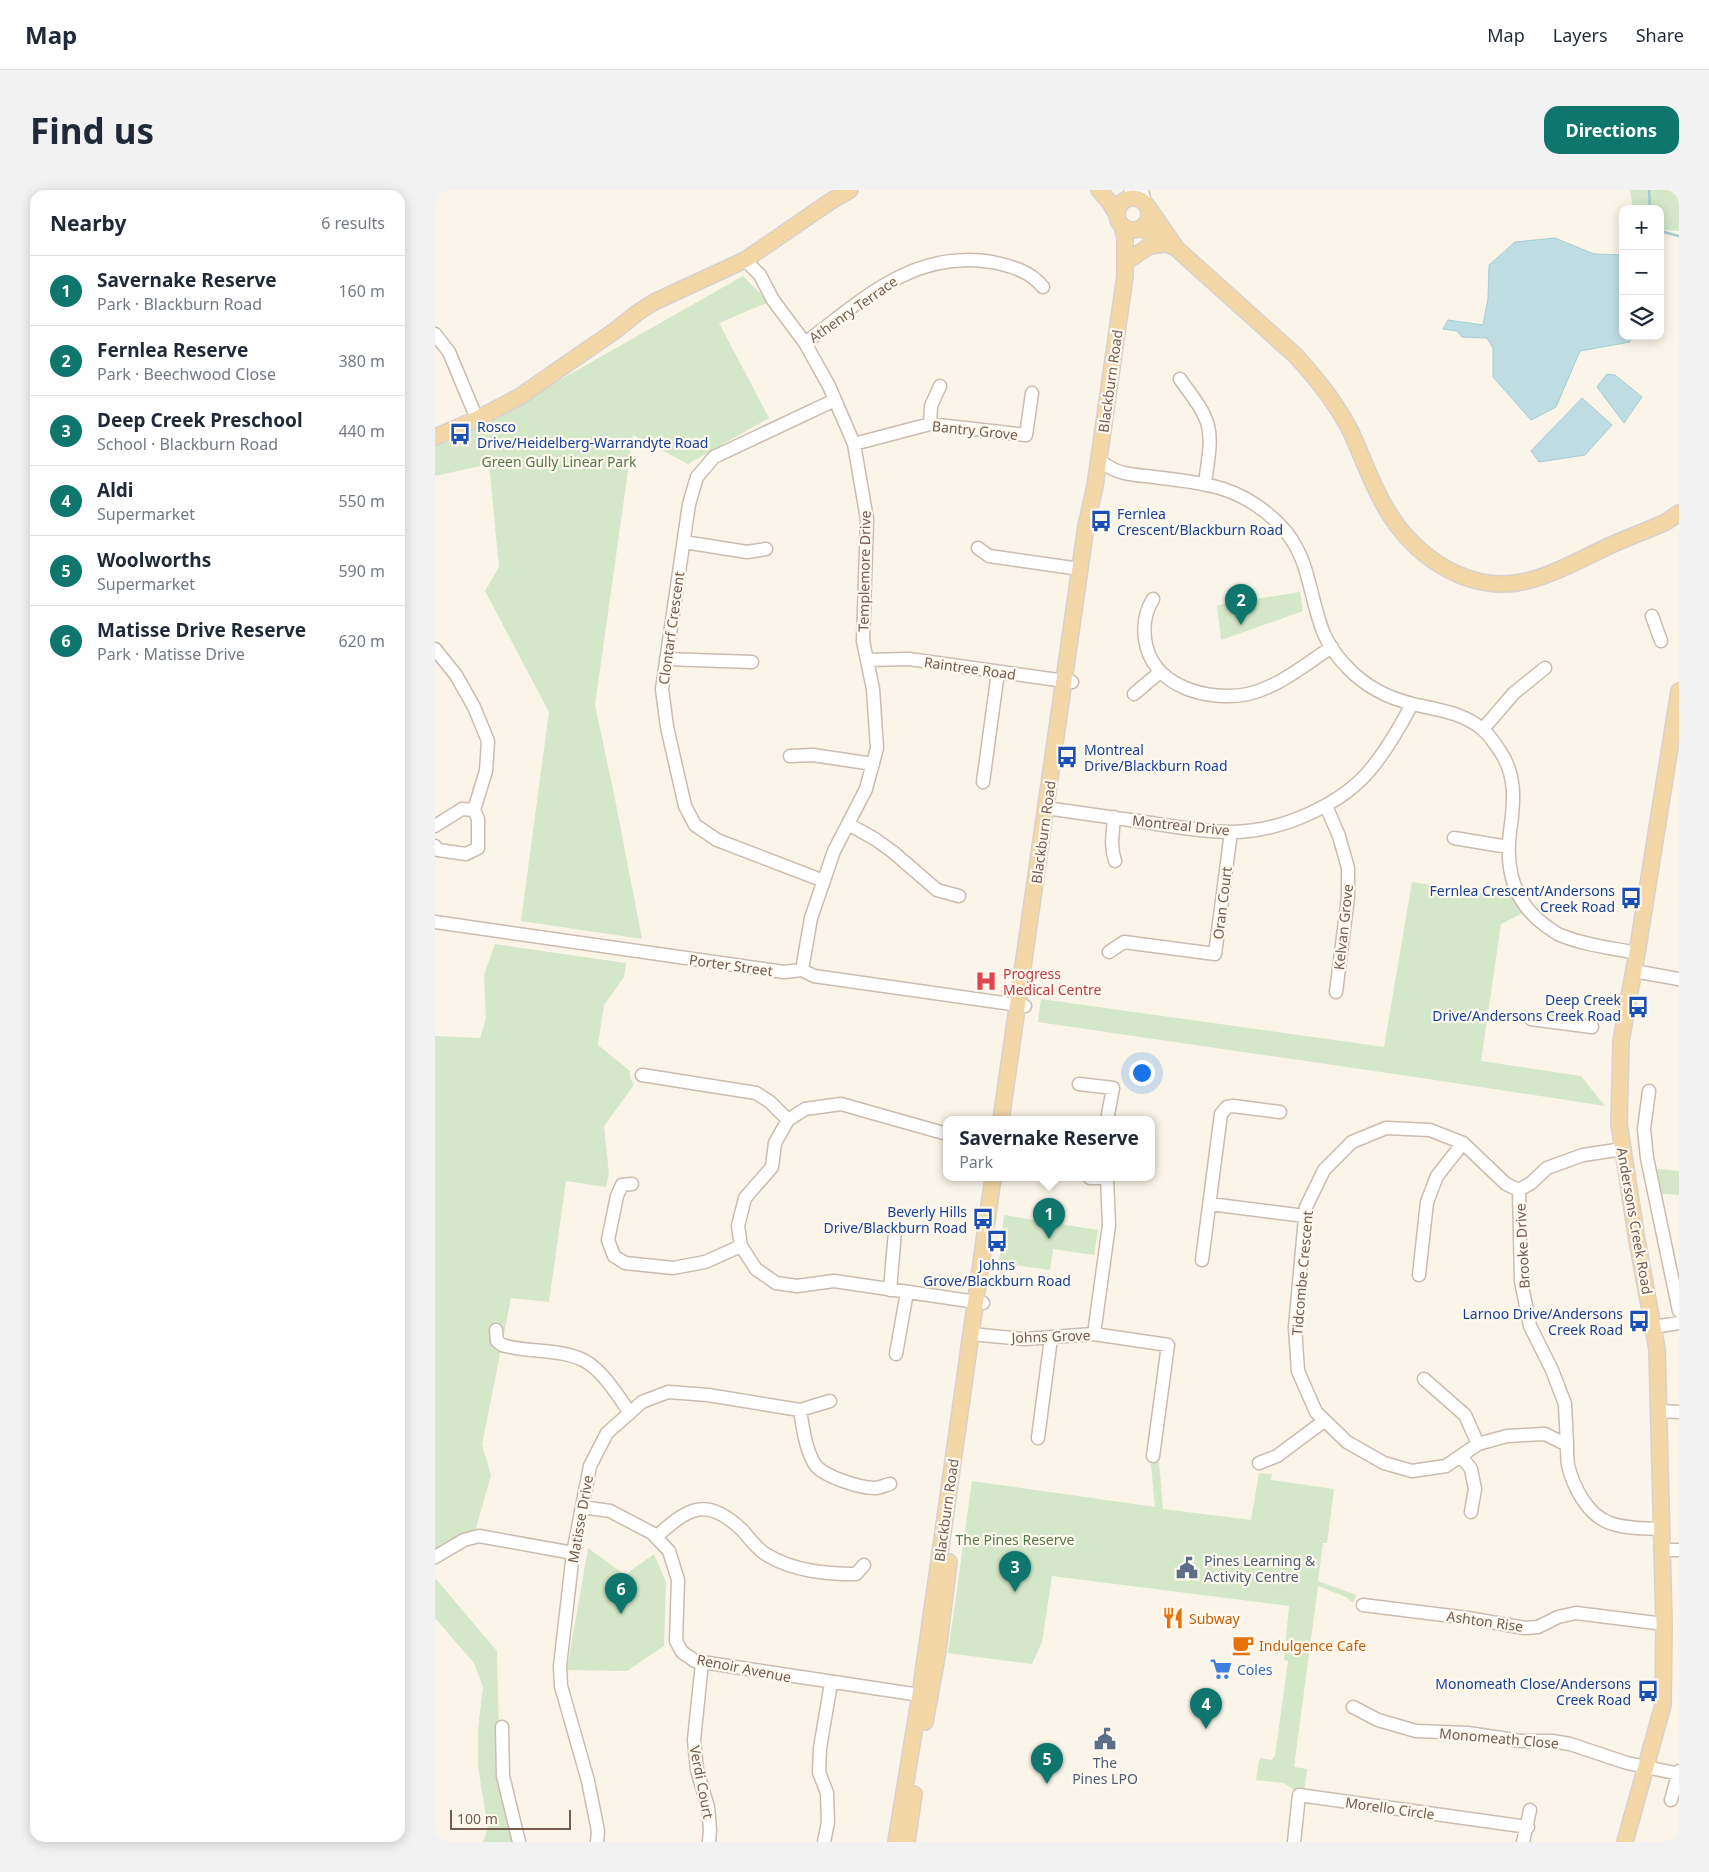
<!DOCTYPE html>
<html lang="en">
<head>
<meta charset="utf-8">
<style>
  body { margin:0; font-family:"Noto Sans",sans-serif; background:#f2f2f3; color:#1f2937 }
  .controls { position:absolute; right:15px; top:15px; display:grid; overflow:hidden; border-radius:10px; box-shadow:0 2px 12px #0003 }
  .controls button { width:45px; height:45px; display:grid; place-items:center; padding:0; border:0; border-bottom:1px solid #e0e1e3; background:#fff; color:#1f2937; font:25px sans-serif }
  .scale { position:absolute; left:15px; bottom:12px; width:121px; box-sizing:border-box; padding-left:5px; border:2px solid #735b4e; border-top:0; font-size:14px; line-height:18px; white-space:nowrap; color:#735b4e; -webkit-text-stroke:4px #fef8ee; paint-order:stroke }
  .you { position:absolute; left:706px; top:882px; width:18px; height:18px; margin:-12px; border:4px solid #fff; border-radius:50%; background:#1a73e8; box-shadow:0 0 0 8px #1a73e833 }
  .badge { display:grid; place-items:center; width:32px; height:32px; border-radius:50%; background:#0f766e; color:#fff; font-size:16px; font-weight:700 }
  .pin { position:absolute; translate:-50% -41px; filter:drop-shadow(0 1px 2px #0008) }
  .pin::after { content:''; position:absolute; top:26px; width:18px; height:15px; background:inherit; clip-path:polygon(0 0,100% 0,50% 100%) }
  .popup { position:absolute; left:508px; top:926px; width:212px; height:65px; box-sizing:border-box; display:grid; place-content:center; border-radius:10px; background:#fff; filter:drop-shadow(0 1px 4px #0005); font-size:16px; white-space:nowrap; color:#747a83 }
  .popup b { font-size:19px; color:#1f2937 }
  .popup::after { content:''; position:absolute; left:50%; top:100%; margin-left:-10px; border:10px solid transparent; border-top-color:#fff }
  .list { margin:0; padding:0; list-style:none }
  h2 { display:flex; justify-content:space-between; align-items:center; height:65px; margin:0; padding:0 20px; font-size:21px }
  h2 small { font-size:16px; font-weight:400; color:#747a83 }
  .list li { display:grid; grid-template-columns:32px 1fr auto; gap:15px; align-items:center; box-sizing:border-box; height:70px; padding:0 20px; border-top:1px solid #e0e1e3 }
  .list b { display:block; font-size:19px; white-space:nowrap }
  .list p { margin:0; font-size:16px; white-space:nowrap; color:#747a83 }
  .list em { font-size:16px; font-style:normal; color:#747a83 }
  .icon { flex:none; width:28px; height:28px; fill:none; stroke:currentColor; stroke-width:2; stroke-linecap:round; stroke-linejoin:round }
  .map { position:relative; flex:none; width:1244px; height:1652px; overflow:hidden; border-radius:15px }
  header { display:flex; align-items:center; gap:30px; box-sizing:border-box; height:70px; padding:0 25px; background:#fff; border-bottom:1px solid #e0e1e3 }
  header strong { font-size:24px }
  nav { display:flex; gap:28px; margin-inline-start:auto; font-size:18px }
  .intro { display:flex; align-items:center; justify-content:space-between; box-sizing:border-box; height:120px; padding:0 30px }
  h1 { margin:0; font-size:35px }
  .button { padding:12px 22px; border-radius:15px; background:#0f766e; color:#fff; font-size:18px; font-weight:700 }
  main { display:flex; gap:30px; padding:0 30px }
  aside { flex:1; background:#fff; border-radius:15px; box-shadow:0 2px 12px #0003 }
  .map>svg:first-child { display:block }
  .green { fill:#d4e7c8 }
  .water { fill:#bedde3; stroke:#a5ccd4 }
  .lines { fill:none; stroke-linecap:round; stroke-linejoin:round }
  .stream { stroke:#a5ccd4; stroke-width:2.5 }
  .minor-casing { stroke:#ccbcaf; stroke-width:15 }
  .major-casing { stroke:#d8d1cd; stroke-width:18 }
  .minor { stroke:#fff; stroke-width:12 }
  .major { stroke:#f3d7a7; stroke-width:15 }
  .labels { text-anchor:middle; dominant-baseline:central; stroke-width:4.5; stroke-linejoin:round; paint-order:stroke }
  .street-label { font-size:14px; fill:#735b4e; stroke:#fef8ee }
  .transit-label { font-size:14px; fill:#164399; stroke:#fef8ee; text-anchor:end }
  .park-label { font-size:14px; fill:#557847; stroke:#fef8ee }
  .health-label { font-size:14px; fill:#be3a42; stroke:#fef8ee; text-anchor:start }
  .service-label { font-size:14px; fill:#4e5e75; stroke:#fef8ee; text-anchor:start }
  .food-label { font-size:14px; fill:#c56008; stroke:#fef8ee; text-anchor:start }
  .shop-label { font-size:14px; fill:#366cbe; stroke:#fef8ee; text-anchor:start }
</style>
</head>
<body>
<header>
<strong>Map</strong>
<nav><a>Map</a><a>Layers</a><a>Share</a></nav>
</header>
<div class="intro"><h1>Find us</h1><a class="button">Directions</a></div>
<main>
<aside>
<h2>Nearby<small>6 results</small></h2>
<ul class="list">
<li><span class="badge">1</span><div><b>Savernake Reserve</b><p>Park · Blackburn Road</p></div><em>160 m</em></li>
<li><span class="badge">2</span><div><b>Fernlea Reserve</b><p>Park · Beechwood Close</p></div><em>380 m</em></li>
<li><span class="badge">3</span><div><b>Deep Creek Preschool</b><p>School · Blackburn Road</p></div><em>440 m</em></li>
<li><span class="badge">4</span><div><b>Aldi</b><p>Supermarket</p></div><em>550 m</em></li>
<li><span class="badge">5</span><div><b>Woolworths</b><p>Supermarket</p></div><em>590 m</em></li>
<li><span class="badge">6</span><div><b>Matisse Drive Reserve</b><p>Park · Matisse Drive</p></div><em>620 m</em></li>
</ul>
</aside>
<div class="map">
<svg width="1244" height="1652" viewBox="0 0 1244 1652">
  <rect width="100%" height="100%" fill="#fbf4e8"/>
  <path class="green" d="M 1195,0 L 1244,0 L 1244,41 L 1225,40 L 1225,19 L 1198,19 Z
    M 308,86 L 334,112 L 284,133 L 334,228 L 253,274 L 198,245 L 160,515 L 180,609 L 207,749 L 86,731 L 114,522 L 50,401 L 64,377 L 54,274 L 0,286 L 0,256 L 42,237 Z
    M 865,402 L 868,421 L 786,450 L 782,415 Z
    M 977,692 L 1058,705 L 1072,695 L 1088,723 L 1066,734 L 1046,871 L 1146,886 L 1170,916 L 987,888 L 603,832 L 606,809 L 949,857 Z
    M 60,754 L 191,773 L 189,787 L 169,815 L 163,855 L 195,881 L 195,888 L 199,895 L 169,936 L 174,984 L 171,997 L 131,991 L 114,1112 L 76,1108 L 47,1255 L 56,1285 L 40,1342 L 10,1352 L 0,1359 L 0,846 L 45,848 L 51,829 L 49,785 Z
    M 1214,978 L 1244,981 L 1244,1005 L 1219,1003 Z
    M 569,1025 L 663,1040 L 659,1065 L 618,1059 L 615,1080 L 564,1073 Z
    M 724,1272 L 728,1319 L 816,1330 L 824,1283 L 837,1284 L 836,1290 L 899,1299 L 892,1353 L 888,1353 L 883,1391 L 921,1405 L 918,1413 L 911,1407 L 883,1396 L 859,1577 L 872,1579 L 869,1603 L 862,1602 L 849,1593 L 821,1590 L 824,1570 L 826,1568 L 836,1570 L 840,1566 L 853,1471 L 849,1470 L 854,1416 L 617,1386 L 607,1452 L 597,1474 L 513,1463 L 537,1291 L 720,1317 L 716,1274 Z
    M 153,1358 L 190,1385 L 219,1364 L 231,1392 L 229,1456 L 192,1481 L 132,1480 Z
    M 0,1388 L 62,1461 L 65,1589 L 81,1652 L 48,1652 L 53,1638 L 43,1577 L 43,1540 L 48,1497 L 39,1473 L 0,1428 Z"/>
  <path class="water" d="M 1120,48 L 1159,64 L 1188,65 L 1188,146 L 1195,146 L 1195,152 L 1145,161 L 1121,217 L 1096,230 L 1058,187 L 1058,158 L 1052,148 L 1027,147 L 1022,141 L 1008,139 L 1013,130 L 1048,135 L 1053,109 L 1054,75 L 1080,52 Z
    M 1172,184 L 1180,185 L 1207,207 L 1189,233 L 1162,197 Z
    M 1147,208 L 1177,235 L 1150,265 L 1104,272 L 1096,261 Z"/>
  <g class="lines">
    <path class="stream" d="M 1214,0 L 1215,19
      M 1225,41 L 1244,46"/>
    <g class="minor-casing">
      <path id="minor" d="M 707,0 L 710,13
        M 694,9 L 696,0
        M 310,70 L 325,85 L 338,110 L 370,153 L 394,196 L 419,254 L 432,329 L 428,451 L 438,499 L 442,558 L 431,599 L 399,661 L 376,728 L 367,780
        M 0,144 L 14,162 L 42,229
        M 370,153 C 427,110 479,59 557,72 C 576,76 595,81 608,97
        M 745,189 C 753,201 763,212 769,225 C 780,246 772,272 770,294
        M 495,234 L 496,216 L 505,196
        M 419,254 L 495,234 L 591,245 L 597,203
        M 664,265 C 666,270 667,273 671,275 C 685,285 703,285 719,287 C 742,290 766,292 788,299 C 810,306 828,318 844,334 C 876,366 873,405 889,444 C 894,455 904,469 913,478 C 930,496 953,508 978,514 C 1002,520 1027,522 1047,539 C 1054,544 1060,554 1065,561 C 1082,586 1079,614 1075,642 C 1070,680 1079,713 1111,736 C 1116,739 1120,743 1125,745 C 1149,755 1177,758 1202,763
        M 249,352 L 312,362 L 331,359
        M 543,358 L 554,366 L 645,379
        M 718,409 C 710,422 708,434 710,449 C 716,497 774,512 813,504 C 844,497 872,473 897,457
        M 1217,426 L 1226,451
        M 0,459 L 21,485 L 39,517 L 53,551 L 51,581 L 39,620 L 43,629 L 43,658 L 31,664 L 3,660 L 0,656
        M 231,469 L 317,472
        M 433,470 L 474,469 L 637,492
        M 699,504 L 725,482
        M 1048,539 L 1079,503 L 1110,478
        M 355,566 L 378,565 L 438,574
        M 548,592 L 563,482
        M 891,616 L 904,646 L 913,678 L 913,707 L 901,802
        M 611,618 C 646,623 681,628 716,633 C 742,637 769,642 796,642 C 845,642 909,615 939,575 C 954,556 966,535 977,514
        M 679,627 C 678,643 675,656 680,671
        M 413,634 L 440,649 L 458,662 L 502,700 L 524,706
        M 0,636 L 27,619 L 39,620
        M 1019,648 L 1073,657
        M 389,691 L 282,650 L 260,635 L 250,616 L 232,537 L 227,499 L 254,314 L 262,287 L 279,267 L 400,210
        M 0,732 L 349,782 L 367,780 L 379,786 L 590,816
        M 674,762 L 689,752 L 780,764 L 796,642
        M 1199,781 L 1244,789
        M 1096,829 L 1157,837
        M 207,885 L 321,903 L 335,912 L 353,930
        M 644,894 L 678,898 L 672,930
        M 1214,901 L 1209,939 L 1212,968 L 1244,1121
        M 512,944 L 406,914 L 370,919 L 353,930 L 340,953 L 337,977 L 310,1008 L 303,1036 L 306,1056 L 321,1079 L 341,1093 L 362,1096 L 399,1091 L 548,1113
        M 655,988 L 672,988
        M 197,994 L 187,995 L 182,1006 L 173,1050 L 179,1066 L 190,1073 L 238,1078 L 270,1072 L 306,1056
        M 1084,1000 L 1071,994 L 1028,953 L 995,940 L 951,938 L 917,952 L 889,980 L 871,1017 L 860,1137 L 863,1181 L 881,1222 L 912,1252 L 949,1273 L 977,1281 L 1011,1276 L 1043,1254 L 1072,1246 L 1110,1244 L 1132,1255 C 1132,1261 1132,1268 1133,1275 C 1138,1296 1152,1325 1175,1333 C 1191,1339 1209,1338 1225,1339
        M 1084,1000 L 1086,1091 L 1095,1136 L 1117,1180 L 1130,1214 L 1132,1255
        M 1084,1000 L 1096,993 L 1112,978 L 1148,965 L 1188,959
        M 775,1014 L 870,1026
        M 767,1070 L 786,924 L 792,917 L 798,916 L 845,922
        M 984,1085 L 992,1012 L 1002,986 L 1028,953
        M 455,1100 L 460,1041
        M 1219,1137 L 1244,1133
        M 61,1140 L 62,1151 L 67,1155 C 93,1163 125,1158 150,1171 C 167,1180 184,1207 195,1223
        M 536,1144 L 589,1149 L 659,1144 L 733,1155 L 718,1266
        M 659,1144 L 674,1035 L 672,988
        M 461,1164 L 472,1102
        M 989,1189 L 1030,1225 L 1043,1254
        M 365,1220 C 368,1238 370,1257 379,1273 C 386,1286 425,1298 440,1298 C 445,1298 450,1295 455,1294
        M 1224,1221 L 1244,1222
        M 603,1248 L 616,1148
        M 1026,1266 L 1036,1279 L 1040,1299 L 1036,1322
        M 824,1273 L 842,1266 L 889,1231
        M 147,1317 L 175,1321 L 217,1343 L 234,1361 L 243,1390 L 241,1451 L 247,1462 L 260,1471 L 485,1505
        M 221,1347 C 253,1318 272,1305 308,1341 C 315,1349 323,1360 332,1365 C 359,1381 390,1384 421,1384 L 429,1375
        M 1226,1360 L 1244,1360
        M 0,1367 L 29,1350 L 44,1346 L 138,1363
        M 928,1415 L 1033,1428 L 1090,1438 L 1103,1437 L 1123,1427 L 1141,1423 L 1229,1434
        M 267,1473 L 259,1550 L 262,1580 L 273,1617 L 275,1639 L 274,1652
        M 918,1517 L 943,1530 L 981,1541 L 1033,1543 L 1086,1551 L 1117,1551 L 1135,1554 L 1192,1573 L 1244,1584
        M 67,1537 L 68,1586 L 84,1652
        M 1236,1610 L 1244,1581
        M 162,1652 L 163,1641 L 153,1591 L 126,1496 L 125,1476 L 138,1363 L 155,1276 L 172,1243 L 207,1212 L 233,1202 L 273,1205 L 365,1220 L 395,1211
        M 389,1652 L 393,1632 L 392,1603 L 384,1582 L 385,1558 L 396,1493
        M 859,1652 L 864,1605 L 1093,1637
        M 1088,1652 L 1095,1620"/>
    </g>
    <g class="major-casing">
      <path id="major" d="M 664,0 L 675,13 L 682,25
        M682 24a16 16 0 1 1 32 0a16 16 0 1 1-32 0Z
        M 713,17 L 742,59 L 861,166 C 882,189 902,214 916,242 C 927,266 936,292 949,315 C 977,365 1032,405 1092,391 C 1120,384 1146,369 1172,357 C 1191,348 1211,341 1231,332 L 1244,323
        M 706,38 L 738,57
        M 697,68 L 714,56 L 732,54
        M 0,247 L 42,229 L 84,207 L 181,140 L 202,123 L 219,112 L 310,70 L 393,13 L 415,0
        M 566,930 L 641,406 L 651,336 L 660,296 L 690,86 L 690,48 L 687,36
        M 490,1532 L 503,1461 L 514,1372
        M 461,1652 L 485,1505 L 558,988
        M 472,1652 L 479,1604
        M 1190,1652 L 1228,1515 L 1229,1434 L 1222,1159 L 1202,1050 L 1184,934 L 1186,851 L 1202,763 L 1244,501"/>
    </g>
    <use href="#minor" class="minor"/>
    <use href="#major" class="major"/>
  </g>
  <defs>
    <g id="bus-bare" transform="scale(1.725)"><path d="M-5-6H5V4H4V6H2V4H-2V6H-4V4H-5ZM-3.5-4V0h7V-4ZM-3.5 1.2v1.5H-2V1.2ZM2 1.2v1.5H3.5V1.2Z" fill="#1a4fb4" stroke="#fef8ee" stroke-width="2.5" paint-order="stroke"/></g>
    <g id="hospital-bare" transform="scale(1.725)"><path d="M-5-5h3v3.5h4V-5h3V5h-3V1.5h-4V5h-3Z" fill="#e0444e" stroke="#fef8ee" stroke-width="2.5" paint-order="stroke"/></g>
    <g id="civic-bare" transform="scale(1.725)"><path d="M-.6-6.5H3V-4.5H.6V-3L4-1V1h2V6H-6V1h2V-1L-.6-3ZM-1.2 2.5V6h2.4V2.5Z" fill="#5c6f8a" stroke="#fef8ee" stroke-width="2.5" paint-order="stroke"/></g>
    <g id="restaurant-bare" transform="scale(1.725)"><path d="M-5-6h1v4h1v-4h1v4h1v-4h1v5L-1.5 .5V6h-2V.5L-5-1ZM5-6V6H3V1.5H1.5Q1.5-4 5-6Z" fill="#e8710a" stroke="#fef8ee" stroke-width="2.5" paint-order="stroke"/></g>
    <g id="cafe-bare" transform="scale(1.725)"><path d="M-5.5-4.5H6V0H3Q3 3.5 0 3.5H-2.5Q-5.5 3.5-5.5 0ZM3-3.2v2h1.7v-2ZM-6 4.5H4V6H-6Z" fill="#e8710a" stroke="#fef8ee" stroke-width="2.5" paint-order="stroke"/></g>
    <g id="supermarket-bare" transform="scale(1.725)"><path d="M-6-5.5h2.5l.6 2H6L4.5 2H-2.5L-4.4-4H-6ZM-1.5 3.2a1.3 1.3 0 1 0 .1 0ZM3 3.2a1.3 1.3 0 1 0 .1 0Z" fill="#3f7fe0" stroke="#fef8ee" stroke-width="2.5" paint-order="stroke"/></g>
  </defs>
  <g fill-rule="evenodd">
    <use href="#bus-bare" x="25" y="244"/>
    <use href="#bus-bare" x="666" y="331"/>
    <use href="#bus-bare" x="632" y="567"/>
    <use href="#bus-bare" x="1196" y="708"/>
    <use href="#hospital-bare" x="551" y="791"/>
    <use href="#bus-bare" x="1203" y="817"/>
    <use href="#bus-bare" x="548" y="1029"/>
    <use href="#bus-bare" x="562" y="1051"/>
    <use href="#bus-bare" x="1204" y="1131"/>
    <use href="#civic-bare" x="752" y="1378"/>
    <use href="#restaurant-bare" x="738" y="1428"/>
    <use href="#cafe-bare" x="808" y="1455"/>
    <use href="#supermarket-bare" x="786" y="1479"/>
    <use href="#bus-bare" x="1213" y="1501"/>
    <use href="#civic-bare" x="670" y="1549"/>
  </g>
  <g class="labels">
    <g class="street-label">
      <text transform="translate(418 119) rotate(-35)">Athenry Terrace</text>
      <text transform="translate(675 191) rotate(-82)">Blackburn Road</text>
      <text transform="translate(540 240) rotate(6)">Bantry Grove</text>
      <text transform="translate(429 381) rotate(-89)">Templemore Drive</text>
      <text transform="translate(236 438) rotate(-82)">Clontarf Crescent</text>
      <text transform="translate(535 478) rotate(8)">Raintree Road</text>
      <text transform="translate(746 635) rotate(6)">Montreal Drive</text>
      <text transform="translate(608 642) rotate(-82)">Blackburn Road</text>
      <text transform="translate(787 713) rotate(-83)">Oran Court</text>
      <text transform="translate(908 737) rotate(-84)">Kelvan Grove</text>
      <text transform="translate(296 775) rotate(8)">Porter Street</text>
      <text transform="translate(1200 1031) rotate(80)">Andersons Creek Road</text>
      <text transform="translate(1087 1056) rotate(-93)">Brooke Drive</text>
      <text transform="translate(867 1083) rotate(-85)">Tidcombe Crescent</text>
      <text transform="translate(616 1146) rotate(-2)">Johns Grove</text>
      <text transform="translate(511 1320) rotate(-82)">Blackburn Road</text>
      <text transform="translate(145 1329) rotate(-80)">Matisse Drive</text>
      <text transform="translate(1050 1431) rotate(8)">Ashton Rise</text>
      <text transform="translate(309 1478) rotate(11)">Renoir Avenue</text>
      <text transform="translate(1064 1548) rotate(5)">Monomeath Close</text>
      <text transform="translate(267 1592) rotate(79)">Verdi Court</text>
      <text transform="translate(955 1618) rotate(8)">Morello Circle</text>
    </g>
    <g class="transit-label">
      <text x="42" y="236" text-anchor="start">Rosco<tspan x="42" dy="16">Drive/Heidelberg-Warrandyte Road</tspan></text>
      <text x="682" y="323" text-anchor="start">Fernlea<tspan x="682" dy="16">Crescent/Blackburn Road</tspan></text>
      <text x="649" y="559" text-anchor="start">Montreal<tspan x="649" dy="16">Drive/Blackburn Road</tspan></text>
      <text x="1180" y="700">Fernlea Crescent/Andersons<tspan x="1180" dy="16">Creek Road</tspan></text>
      <text x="1186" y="809">Deep Creek<tspan x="1186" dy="16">Drive/Andersons Creek Road</tspan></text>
      <text x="532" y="1021">Beverly Hills<tspan x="532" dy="16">Drive/Blackburn Road</tspan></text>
      <text x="562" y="1074" text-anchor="middle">Johns<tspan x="562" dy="16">Grove/Blackburn Road</tspan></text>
      <text x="1188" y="1123">Larnoo Drive/Andersons<tspan x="1188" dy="16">Creek Road</tspan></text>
      <text x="1196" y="1493">Monomeath Close/Andersons<tspan x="1196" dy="16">Creek Road</tspan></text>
    </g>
    <g class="park-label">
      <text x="124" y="271">Green Gully Linear Park</text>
      <text x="580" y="1349">The Pines Reserve</text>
    </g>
    <g class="health-label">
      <text x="568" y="783">Progress<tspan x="568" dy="16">Medical Centre</tspan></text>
    </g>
    <g class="service-label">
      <text x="769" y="1370">Pines Learning &amp;<tspan x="769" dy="16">Activity Centre</tspan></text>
      <text x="670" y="1572" text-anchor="middle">The<tspan x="670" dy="16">Pines LPO</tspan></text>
    </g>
    <g class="food-label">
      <text x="754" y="1428">Subway</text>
      <text x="824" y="1455">Indulgence Cafe</text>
    </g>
    <g class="shop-label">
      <text x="802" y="1479">Coles</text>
    </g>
  </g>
</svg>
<div class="controls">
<button>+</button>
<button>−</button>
<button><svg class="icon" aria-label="layers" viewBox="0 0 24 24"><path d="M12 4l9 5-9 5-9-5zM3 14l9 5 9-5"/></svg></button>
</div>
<div class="scale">100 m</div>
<div class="you"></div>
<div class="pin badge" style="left:614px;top:1049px">1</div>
<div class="popup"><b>Savernake Reserve</b>Park</div>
<div class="pin badge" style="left:806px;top:435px">2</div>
<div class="pin badge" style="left:580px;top:1402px">3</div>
<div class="pin badge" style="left:771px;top:1539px">4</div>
<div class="pin badge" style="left:612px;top:1594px">5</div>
<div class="pin badge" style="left:186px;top:1424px">6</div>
</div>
</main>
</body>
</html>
